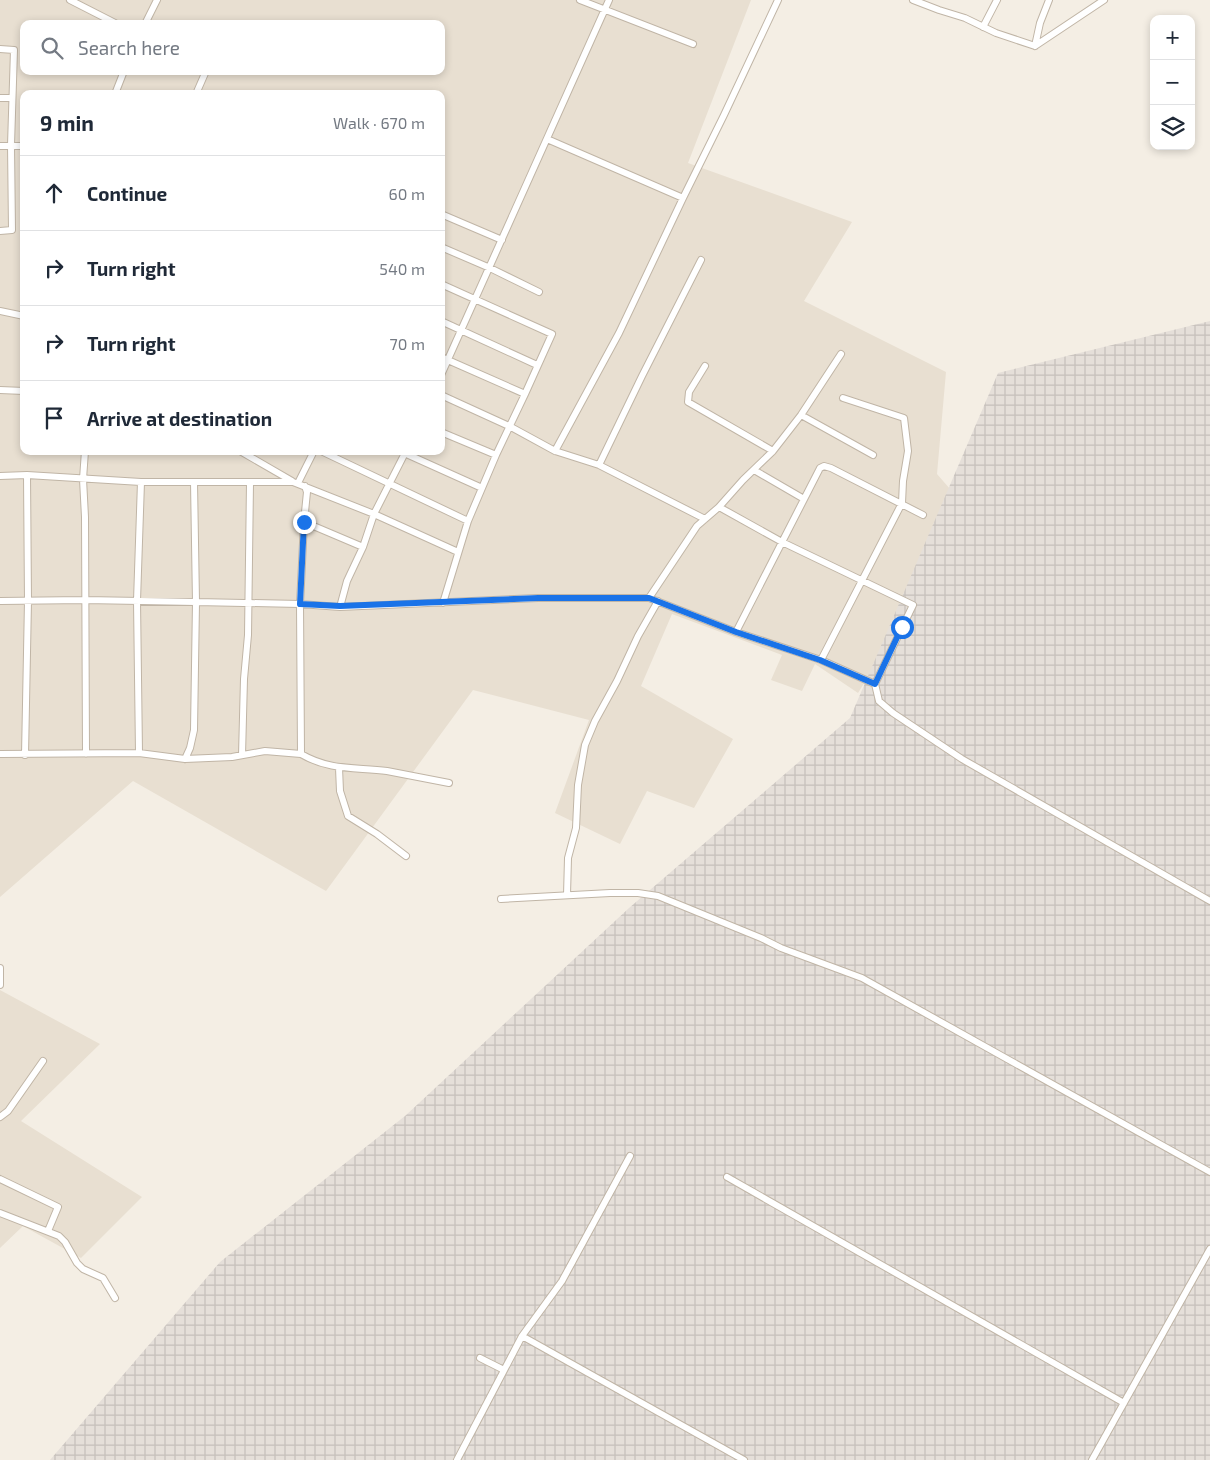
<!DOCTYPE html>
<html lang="en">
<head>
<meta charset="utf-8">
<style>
  body { margin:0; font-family:"Exo 2",sans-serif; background:#f2f2f3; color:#1f2937 }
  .controls { position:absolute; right:15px; top:15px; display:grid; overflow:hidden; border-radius:10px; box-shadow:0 2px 8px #0003 }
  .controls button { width:45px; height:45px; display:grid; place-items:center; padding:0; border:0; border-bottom:1px solid #e0e1e3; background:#fff; color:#1f2937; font:25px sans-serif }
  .stop { position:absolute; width:15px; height:15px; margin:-11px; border:4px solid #1a73e8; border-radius:50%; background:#fff }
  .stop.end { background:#1a73e8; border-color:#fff; box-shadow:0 1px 5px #0008 }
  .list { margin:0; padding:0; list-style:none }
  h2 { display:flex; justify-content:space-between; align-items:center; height:65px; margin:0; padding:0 20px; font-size:21px }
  h2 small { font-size:16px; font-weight:400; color:#747a83 }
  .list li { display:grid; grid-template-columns:32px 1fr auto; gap:15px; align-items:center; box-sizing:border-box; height:75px; padding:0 20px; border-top:1px solid #e0e1e3 }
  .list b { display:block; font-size:19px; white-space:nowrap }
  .list em { font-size:16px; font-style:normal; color:#747a83 }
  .icon { flex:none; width:28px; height:28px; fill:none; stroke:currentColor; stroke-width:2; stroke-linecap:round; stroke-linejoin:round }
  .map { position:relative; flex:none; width:1210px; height:1460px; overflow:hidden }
  .search { position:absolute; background:#fff; box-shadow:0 2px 8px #0003; left:20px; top:20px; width:425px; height:55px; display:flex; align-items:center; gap:12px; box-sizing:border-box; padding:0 18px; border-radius:10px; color:#747a83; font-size:19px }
  .panel { position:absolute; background:#fff; box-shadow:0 2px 8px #0003; left:20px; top:90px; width:425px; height:365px; border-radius:10px }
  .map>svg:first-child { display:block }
  .residential { fill:#e8dfd1; fill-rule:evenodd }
  .industrial { fill:url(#industrial-grid) }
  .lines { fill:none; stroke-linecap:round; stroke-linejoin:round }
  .minor-casing { stroke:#c0b5a6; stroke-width:8 }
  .minor { stroke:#fff; stroke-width:6 }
  .route { stroke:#1a73e8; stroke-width:6 }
</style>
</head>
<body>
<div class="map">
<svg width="1210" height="1460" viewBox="0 0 1210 1460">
  <defs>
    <pattern id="industrial-grid" width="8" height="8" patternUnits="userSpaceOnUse" patternTransform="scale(1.25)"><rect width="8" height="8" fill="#e5dfd9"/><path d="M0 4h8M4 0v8" fill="none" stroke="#c6c0bb"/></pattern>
  </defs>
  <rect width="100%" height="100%" fill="#f4eee4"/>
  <path class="residential" d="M 0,0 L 751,0 L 688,163 L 852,222 L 804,301 L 946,372 L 937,474 L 970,512 L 858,693 L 815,664 L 802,691 L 771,680 L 782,655 L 672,614 L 641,686 L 733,739 L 694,808 L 647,791 L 620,844 L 555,813 L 589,720 L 473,690 L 326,891 L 133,781 L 0,897 ZM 24,24 L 441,24 L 441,71 L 24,71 ZM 24,94 L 441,94 L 441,451 L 24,451 Z
    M 0,990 L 100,1044 L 21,1121 L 142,1197 L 81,1258 L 23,1226 L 0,1248 Z"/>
  <path class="industrial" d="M 1210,321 L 1210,1460 L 50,1460 L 220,1262 L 405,1116 L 629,908 L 850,718 L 998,373 Z"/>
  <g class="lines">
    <g class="minor-casing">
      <path id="minor" d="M 70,0 L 117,24
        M 580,0 L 693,44
        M 913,0 L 939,10 L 965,18 L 996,33 L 1035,46
        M 145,24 L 157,0
        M 983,27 L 997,0
        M 1035,46 L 1104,0
        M 1035,46 L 1040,23 L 1049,0
        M 0,49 L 14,50 L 11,145 L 12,230 L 0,231
        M 115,94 L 124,71
        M 196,94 L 206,71
        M 0,98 L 12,98
        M 547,139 L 683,198
        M 0,146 L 24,146
        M 441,214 L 502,240
        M 441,247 L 490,268 L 539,292
        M 441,284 L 552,334 L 525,394 L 496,455 L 468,521 L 443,603
        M 0,311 L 24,316
        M 441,321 L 537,365
        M 441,357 L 525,394
        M 705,366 L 689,392 L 688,402 L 773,451
        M 441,375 L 609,0
        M 0,390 L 24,391
        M 441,395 L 509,426 L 555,451 L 599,465 L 705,519
        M 801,415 L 873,455
        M 441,432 L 496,455
        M 85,451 L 83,479 L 85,517 L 86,754
        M 240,451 L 292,481
        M 321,451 L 468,521
        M 555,451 L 619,333 L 683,198 L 724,115 L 778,0
        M 402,452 L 482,488
        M 599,465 L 642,376 L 701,260
        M 754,470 L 804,499
        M 0,476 L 27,475 L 141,482 L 293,482 L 374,514 L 458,552
        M 298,483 L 314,451
        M 304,522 L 363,547
        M 649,598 L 697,526 L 719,507 L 743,480 L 773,451 L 801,415 L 841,354
        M 0,601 L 85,600 L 196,602 L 300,604 L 340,607 L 538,598 L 649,598 L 736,632 L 821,660 L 875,684 L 913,605 L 782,542 L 719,507
        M 340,607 L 347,581 L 363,547 L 374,514 L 406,451
        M 736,632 L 820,468 L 824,466 L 831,468 L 923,515
        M 821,660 L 902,503 L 903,481 L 908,451 L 904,418 L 843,398
        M 875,684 L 879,701 L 893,713 L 962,759 L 1210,901
        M 139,753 L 137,601 L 141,482
        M 0,754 L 139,753 L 185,759 L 232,757 L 265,751 L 301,754 L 300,604 L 304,522 L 307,492 L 305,486
        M 301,754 C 330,771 356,767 387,771 C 408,775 428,779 449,783
        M 25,755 L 28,601 L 27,475
        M 242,755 L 244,679 L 248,635 L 250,483
        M 185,759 L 190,748 L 194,730 L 196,602 L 194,482
        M 339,768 L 340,791 L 348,816 L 377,834 L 406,856
        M 567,895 L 568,858 L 576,828 L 578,785 L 585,745 L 595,721 L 617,681 L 638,636 L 658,601
        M 501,899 L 610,893 L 638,893 L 658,896 L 761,938 L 781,948 L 862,978 L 1210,1172
        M 0,968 L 0,985
        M 0,1117 L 8,1111 L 43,1061
        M 727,1177 L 1124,1403
        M 0,1179 L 58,1207 L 48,1231
        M 0,1213 L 59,1236 L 65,1242 L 77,1263 L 83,1269 L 103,1278 L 115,1298
        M 522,1336 L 744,1460
        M 480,1358 L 504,1370
        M 457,1460 L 522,1336 L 562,1281 L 630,1156
        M 1092,1460 L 1210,1249"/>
    </g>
    <use href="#minor" class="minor"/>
  </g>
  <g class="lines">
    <path class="route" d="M 304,522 L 300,604 L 340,606 L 538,598 L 649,598 L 736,632 L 820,660 L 875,684 L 902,627"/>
  </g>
</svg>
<div class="controls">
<button>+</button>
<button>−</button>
<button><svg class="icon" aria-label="layers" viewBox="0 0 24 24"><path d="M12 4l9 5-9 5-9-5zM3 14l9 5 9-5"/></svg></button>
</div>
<div class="stop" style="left:902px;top:627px"></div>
<div class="stop end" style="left:304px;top:522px"></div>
<div class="search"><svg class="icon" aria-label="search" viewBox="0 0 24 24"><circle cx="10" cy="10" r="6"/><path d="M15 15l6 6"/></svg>Search here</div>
<section class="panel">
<h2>9 min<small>Walk · 670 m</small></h2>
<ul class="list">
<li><svg class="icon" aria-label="ahead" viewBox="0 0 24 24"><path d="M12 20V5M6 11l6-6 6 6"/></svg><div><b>Continue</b></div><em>60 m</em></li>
<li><svg class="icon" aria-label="right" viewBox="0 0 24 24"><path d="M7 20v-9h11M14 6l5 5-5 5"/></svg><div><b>Turn right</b></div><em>540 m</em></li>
<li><svg class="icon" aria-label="right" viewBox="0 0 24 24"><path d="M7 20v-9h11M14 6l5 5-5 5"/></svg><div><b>Turn right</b></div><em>70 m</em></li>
<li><svg class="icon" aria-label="arrive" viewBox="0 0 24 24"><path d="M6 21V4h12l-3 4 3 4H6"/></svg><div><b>Arrive at destination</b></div></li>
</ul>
</section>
</div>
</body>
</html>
